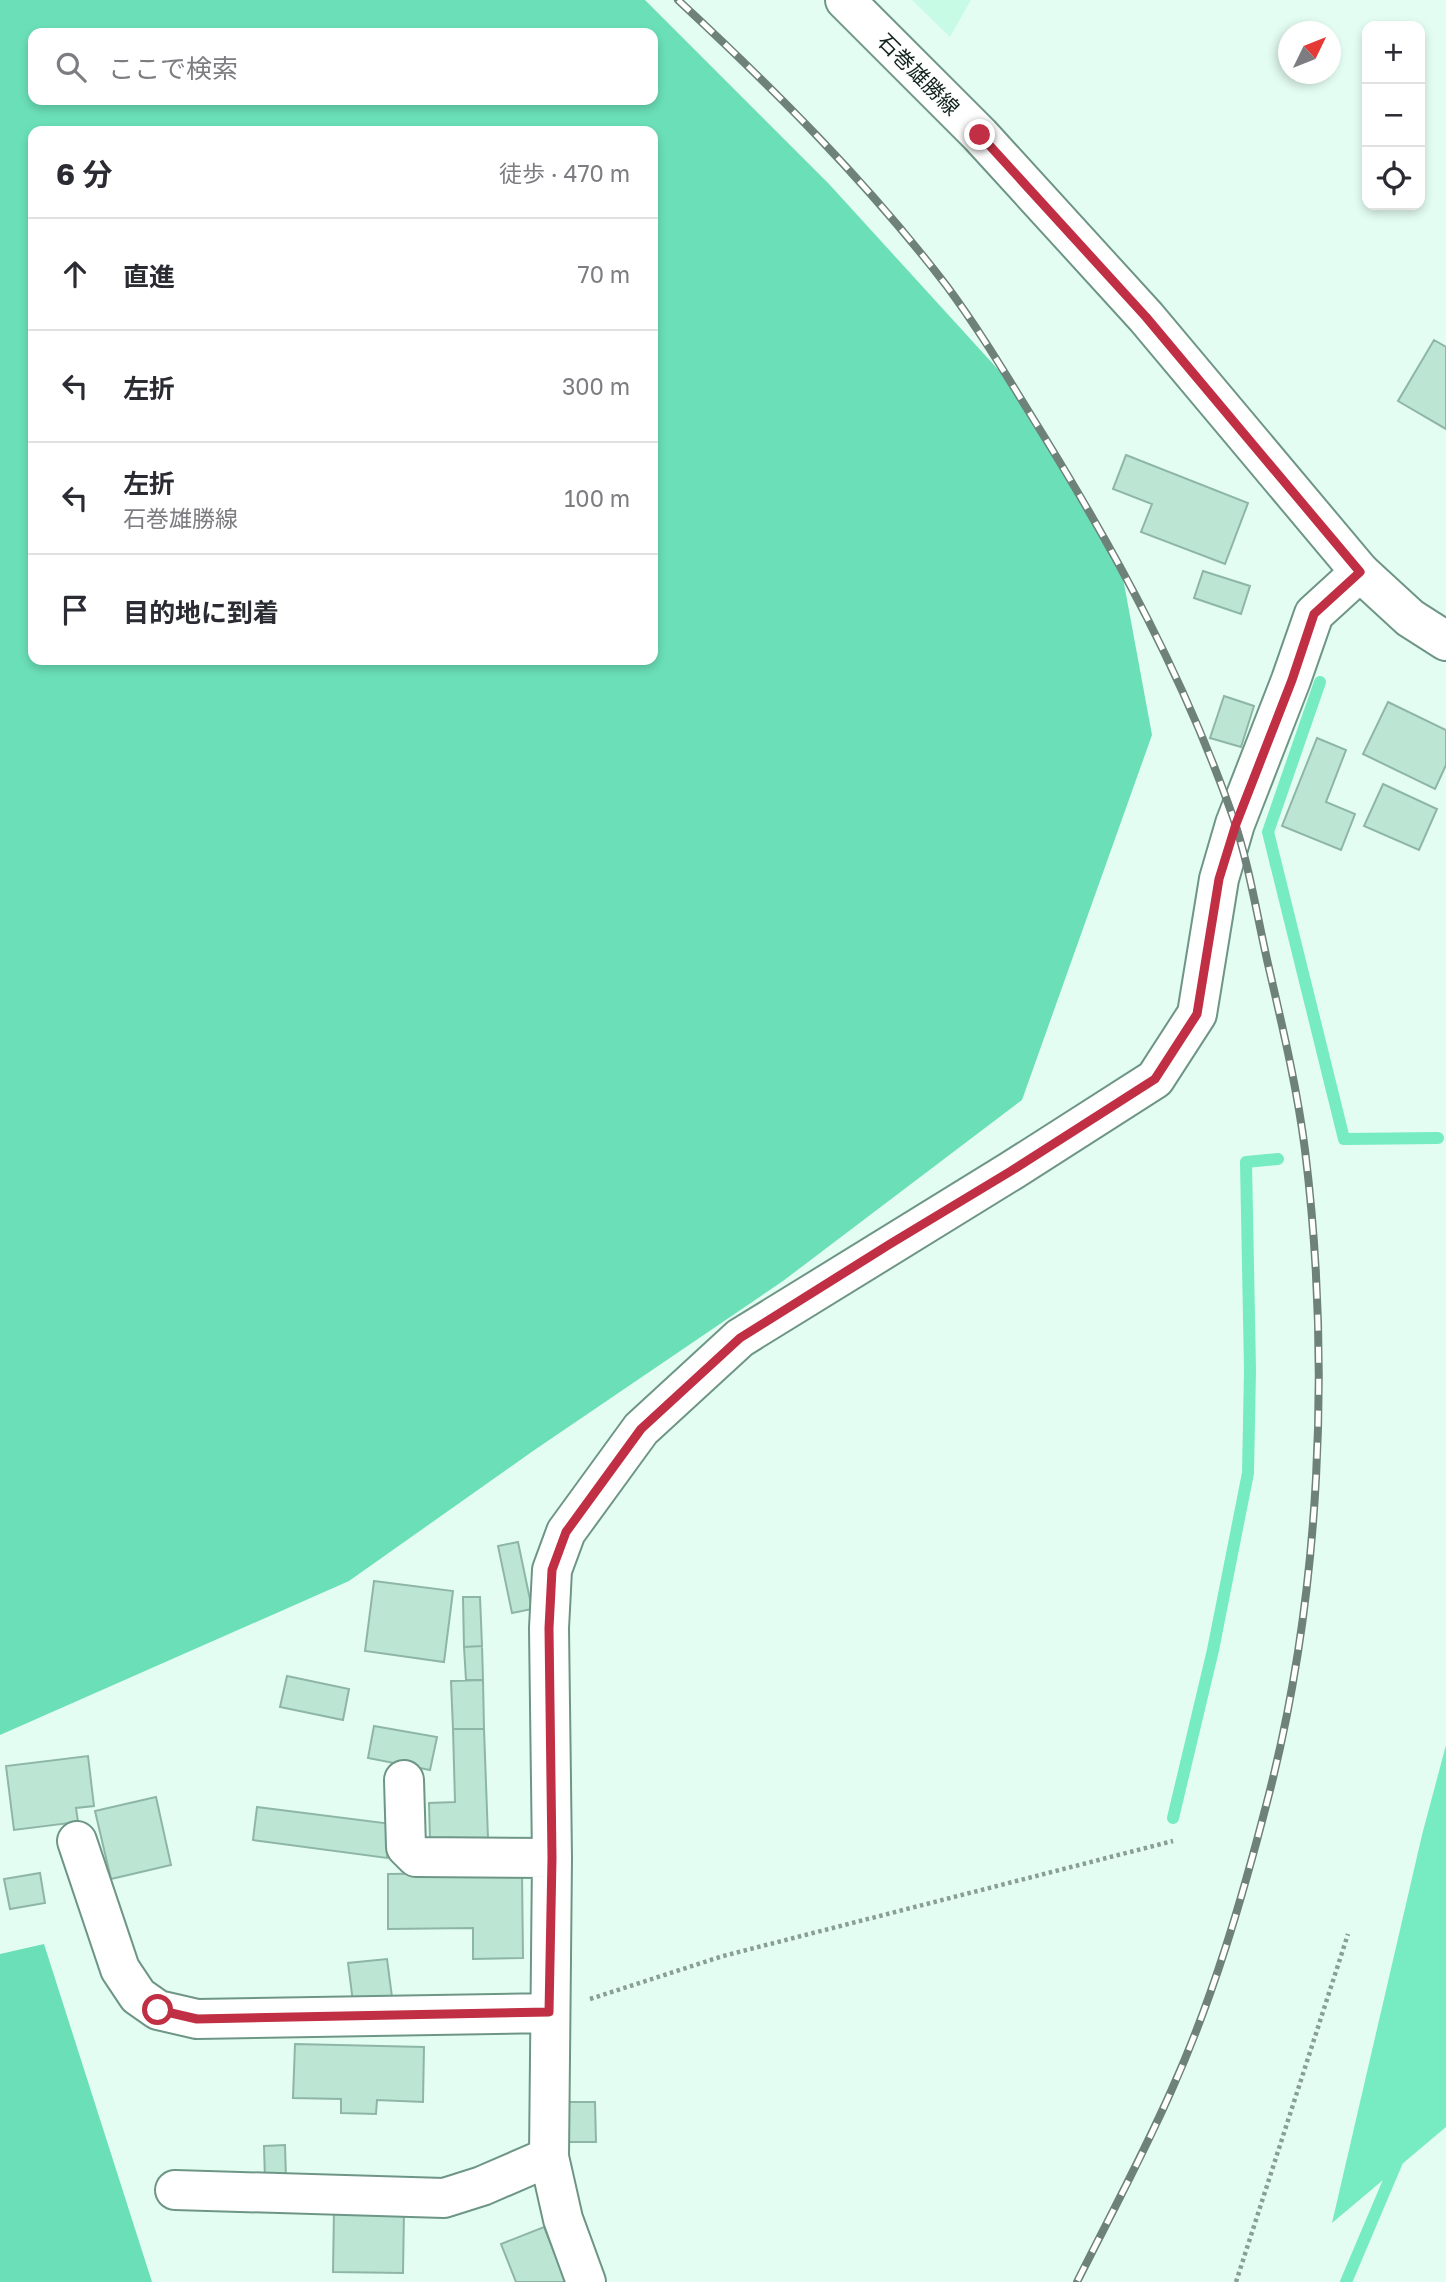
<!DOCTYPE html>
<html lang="ja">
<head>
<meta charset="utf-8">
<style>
  body { margin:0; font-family:"Golos Text","Noto Sans JP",sans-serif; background:#f7f7f7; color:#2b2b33 }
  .controls { position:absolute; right:21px; top:21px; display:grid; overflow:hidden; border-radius:14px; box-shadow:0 4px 10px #0003 }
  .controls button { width:63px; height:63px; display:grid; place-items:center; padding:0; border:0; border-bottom:2px solid #e1e1e2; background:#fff; color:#2b2b33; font:35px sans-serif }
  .compass { position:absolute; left:1278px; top:21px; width:63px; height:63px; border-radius:50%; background:#fff; box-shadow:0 4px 10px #0003; rotate:47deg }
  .stop { position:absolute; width:21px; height:21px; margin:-16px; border:5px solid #c02f43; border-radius:50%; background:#fff }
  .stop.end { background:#c02f43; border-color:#fff; box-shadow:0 2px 7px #0008 }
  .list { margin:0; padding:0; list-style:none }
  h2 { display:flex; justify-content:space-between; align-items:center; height:91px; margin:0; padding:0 28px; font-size:30px }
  h2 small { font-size:23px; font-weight:400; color:#7c7c81 }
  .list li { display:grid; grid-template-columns:46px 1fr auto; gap:21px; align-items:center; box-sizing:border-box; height:112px; padding:0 28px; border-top:2px solid #e1e1e2 }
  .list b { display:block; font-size:26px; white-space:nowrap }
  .list p { margin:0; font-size:23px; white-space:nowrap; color:#7c7c81 }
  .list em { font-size:23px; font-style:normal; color:#7c7c81 }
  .icon { flex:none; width:38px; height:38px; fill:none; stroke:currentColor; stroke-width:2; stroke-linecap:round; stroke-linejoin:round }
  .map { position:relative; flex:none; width:1446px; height:2282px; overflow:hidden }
  .search { position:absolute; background:#fff; box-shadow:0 4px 10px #0003; left:28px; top:28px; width:630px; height:77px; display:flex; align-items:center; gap:18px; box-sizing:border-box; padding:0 24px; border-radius:14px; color:#7c7c81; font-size:26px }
  .panel { position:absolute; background:#fff; box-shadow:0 4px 10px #0003; left:28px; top:126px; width:630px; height:539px; border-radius:14px }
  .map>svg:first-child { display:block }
  .built { fill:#c7fbe6 }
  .forest { fill:#6be0b8; fill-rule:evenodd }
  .water { fill:#77ecc3 }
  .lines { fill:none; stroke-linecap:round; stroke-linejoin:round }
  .stream { stroke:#77ecc3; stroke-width:12 }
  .building { fill:#bce5d4; stroke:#8eb6a6; stroke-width:2 }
  .minor-casing { stroke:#6e9686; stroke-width:42 }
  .major-casing { stroke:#6e9686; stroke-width:42 }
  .path { stroke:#899e95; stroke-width:4.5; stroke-dasharray:3.5 3.5; stroke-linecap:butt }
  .minor { stroke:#fff; stroke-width:38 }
  .major { stroke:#fff; stroke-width:38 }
  .rail-casing { stroke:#6e827a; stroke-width:8 }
  .rail { stroke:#fff; stroke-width:5; stroke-dasharray:16; stroke-linecap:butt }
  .route { stroke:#c02f43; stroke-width:9 }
  .labels { text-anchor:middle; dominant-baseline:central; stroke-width:7; stroke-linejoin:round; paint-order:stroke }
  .street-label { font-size:21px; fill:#13231d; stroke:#fff }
</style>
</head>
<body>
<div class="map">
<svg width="1446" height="2282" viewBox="0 0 1446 2282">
  <rect width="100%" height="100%" fill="#e4fdf2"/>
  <path class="built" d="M 912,0 L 971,0 L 950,37 Z"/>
  <path class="forest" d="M 0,0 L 645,0 L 829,184 L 1026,400 L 1123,578 L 1152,735 L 1022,1100 L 783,1281 L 533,1451 L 349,1581 L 0,1735 ZM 33,33 L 653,33 L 653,100 L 33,100 ZM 33,131 L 653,131 L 653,660 L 33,660 Z
    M 44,1944 L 152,2282 L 0,2282 L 0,1954 Z"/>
  <path class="water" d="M 1446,1745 L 1446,2127 L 1332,2223 L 1422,1835 Z"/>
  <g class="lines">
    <path class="stream" d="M 1320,682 L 1268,832 L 1344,1139 L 1438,1138
      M 1173,1818 L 1213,1650 L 1248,1473 L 1250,1370 L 1246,1162 L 1278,1159
      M 1346,2282 L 1399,2157"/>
  </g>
  <path class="building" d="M 1434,340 L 1446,347 L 1446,429 L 1398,401 Z
    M 1126,455 L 1248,503 L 1225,564 L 1141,532 L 1152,504 L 1113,489 Z
    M 1203,571 L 1250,586 L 1241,614 L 1194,598 Z
    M 1224,696 L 1254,706 L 1241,747 L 1210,738 Z
    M 1388,702 L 1446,730 L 1446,765 L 1435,789 L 1363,754 Z
    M 1317,738 L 1346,750 L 1326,802 L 1355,814 L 1341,850 L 1282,826 Z
    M 1383,784 L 1437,809 L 1419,850 L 1364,826 Z
    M 518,1542 L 532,1609 L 512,1613 L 498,1546 Z
    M 374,1581 L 453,1591 L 444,1662 L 365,1651 Z
    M 463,1597 L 480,1597 L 482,1646 L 464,1647 Z
    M 482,1646 L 483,1680 L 466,1680 L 464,1647 Z
    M 287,1676 L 349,1689 L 343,1720 L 280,1707 Z
    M 483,1680 L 484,1729 L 453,1729 L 451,1681 Z
    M 374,1726 L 437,1737 L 430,1770 L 368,1758 Z
    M 453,1729 L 484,1729 L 488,1838 L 430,1840 L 429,1803 L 455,1802 Z
    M 88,1756 L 94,1806 L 76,1808 L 78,1822 L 14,1830 L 6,1766 Z
    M 156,1797 L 171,1865 L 111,1879 L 95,1811 Z
    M 257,1807 L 392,1824 L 387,1858 L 253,1840 Z
    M 522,1872 L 523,1958 L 473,1959 L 473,1928 L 388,1929 L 388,1874 Z
    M 40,1873 L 45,1903 L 10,1909 L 4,1879 Z
    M 387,1959 L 392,1997 L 353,2002 L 348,1963 Z
    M 295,2044 L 424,2047 L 423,2102 L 377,2100 L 376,2114 L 341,2113 L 341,2099 L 293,2098 Z
    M 565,2102 L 595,2102 L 596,2142 L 565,2142 Z
    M 285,2145 L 286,2179 L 265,2180 L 264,2146 Z
    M 334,2209 L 404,2210 L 403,2273 L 333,2272 Z
    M 544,2227 L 566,2282 L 516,2282 L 501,2244 Z"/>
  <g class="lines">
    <g class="minor-casing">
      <path id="minor" d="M 404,1780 L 406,1847 L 416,1857 L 552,1858
        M 77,1841 L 120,1969 L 138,1996 L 158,2010 L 197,2019 L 549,2013
        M 175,2190 L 444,2198 L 482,2186 L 549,2157
        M 586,2282 L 563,2219 L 549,2157 L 552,1858 L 549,1628 L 552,1570 L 566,1532 L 641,1429 L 740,1338 L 1011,1171 L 1155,1079 L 1197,1014 L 1219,879 L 1235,824 L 1291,680 L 1314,614 L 1360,572"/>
    </g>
    <g class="major-casing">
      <path id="major" d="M 845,0 L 980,135 L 1146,317 L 1360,572 L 1410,618 L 1446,641"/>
    </g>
    <path class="path" d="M 590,1999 L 723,1956 L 1173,1841
      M 1236,2282 L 1348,1934"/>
    <use href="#minor" class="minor"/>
    <use href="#major" class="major"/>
    <g class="rail-casing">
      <path id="rail" d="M 678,0 C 774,89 866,181 946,285 C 981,332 1011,383 1042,433 C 1119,558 1184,678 1233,817 C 1249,864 1257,916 1268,964 C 1282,1025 1297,1087 1305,1150 C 1331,1362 1321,1595 1267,1802 C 1242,1899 1213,1998 1172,2089 C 1143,2155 1109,2218 1077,2282"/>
    </g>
    <use href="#rail" class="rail"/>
  </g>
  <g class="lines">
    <path class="route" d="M 158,2010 L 197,2019 L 549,2012 L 552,1858 L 549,1628 L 552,1570 L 566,1532 L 641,1429 L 740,1338 L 890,1244 L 1011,1171 L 1155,1079 L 1197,1014 L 1219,879 L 1236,824 L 1292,680 L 1314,614 L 1360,572 L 1146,317 L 980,135"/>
  </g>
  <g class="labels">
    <g class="street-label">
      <text transform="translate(919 74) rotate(45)">石巻雄勝線</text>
    </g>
  </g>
</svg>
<div class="controls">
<button>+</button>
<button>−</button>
<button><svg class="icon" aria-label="locate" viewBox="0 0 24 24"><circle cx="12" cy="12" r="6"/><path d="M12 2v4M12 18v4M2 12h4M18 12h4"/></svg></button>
</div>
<svg class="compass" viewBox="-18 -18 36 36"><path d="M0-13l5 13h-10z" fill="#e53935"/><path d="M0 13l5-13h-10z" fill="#7c7c81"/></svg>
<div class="stop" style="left:158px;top:2010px"></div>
<div class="stop end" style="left:980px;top:135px"></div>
<div class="search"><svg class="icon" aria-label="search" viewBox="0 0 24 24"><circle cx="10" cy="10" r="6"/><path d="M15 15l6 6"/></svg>ここで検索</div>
<section class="panel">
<h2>6 分<small>徒歩 · 470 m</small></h2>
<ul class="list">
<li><svg class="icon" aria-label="ahead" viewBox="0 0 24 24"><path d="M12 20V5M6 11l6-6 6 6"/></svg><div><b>直進</b></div><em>70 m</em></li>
<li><svg class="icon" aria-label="left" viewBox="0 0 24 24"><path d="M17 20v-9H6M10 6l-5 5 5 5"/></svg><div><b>左折</b></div><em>300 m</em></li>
<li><svg class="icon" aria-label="left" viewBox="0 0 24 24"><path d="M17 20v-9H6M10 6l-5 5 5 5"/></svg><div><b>左折</b><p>石巻雄勝線</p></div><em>100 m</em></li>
<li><svg class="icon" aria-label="arrive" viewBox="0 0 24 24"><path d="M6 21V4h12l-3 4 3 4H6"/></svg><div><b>目的地に到着</b></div></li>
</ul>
</section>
</div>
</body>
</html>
